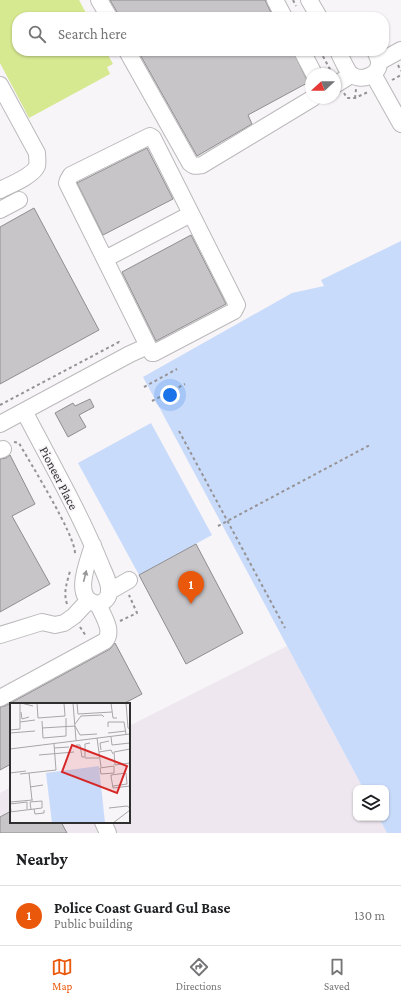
<!DOCTYPE html>
<html lang="en">
<head>
<meta charset="utf-8">
<style>
  body { margin:0; font-family:"Crimson Pro",serif; background:#f2f2f2; color:#202124 }
  .controls { position:absolute; right:12px; bottom:12px; display:grid; overflow:hidden; border-radius:8px; box-shadow:0 1px 3px #0004 }
  .controls button { width:36px; height:36px; display:grid; place-items:center; padding:0; border:0; border-bottom:1px solid #e0e0e0; background:#fff; color:#202124; font:20px sans-serif }
  .compass { position:absolute; left:305px; top:68px; width:36px; height:36px; border-radius:50%; background:#fff; box-shadow:0 1px 3px #0004; rotate:249deg }
  .you { position:absolute; left:170px; top:395px; width:14px; height:14px; margin:-10px; border:3px solid #fff; border-radius:50%; background:#1a73e8; box-shadow:0 0 0 6px #1a73e833 }
  .badge { display:grid; place-items:center; width:26px; height:26px; border-radius:50%; background:#ea580c; color:#fff; font-size:13px; font-weight:700 }
  .pin { position:absolute; translate:-50% -33px; filter:drop-shadow(0 1px 2px #0008) }
  .pin::after { content:''; position:absolute; top:21px; width:14px; height:12px; background:inherit; clip-path:polygon(0 0,100% 0,50% 100%) }
  .list { margin:0; padding:0; list-style:none }
  h2 { display:flex; justify-content:space-between; align-items:center; height:52px; margin:0; padding:0 16px; font-size:17px }
  h2 small { font-size:13px; font-weight:400; color:#757577 }
  .list li { display:grid; grid-template-columns:26px 1fr auto; gap:12px; align-items:center; box-sizing:border-box; height:60px; padding:0 16px; border-top:1px solid #e0e0e0 }
  .list b { display:block; font-size:15px; white-space:nowrap }
  .list p { margin:0; font-size:13px; white-space:nowrap; color:#757577 }
  .list em { font-size:13px; font-style:normal; color:#757577 }
  .icon { flex:none; width:22px; height:22px; fill:none; stroke:currentColor; stroke-width:2; stroke-linecap:round; stroke-linejoin:round }
  .map { position:relative; flex:none; width:401px; height:833px; overflow:hidden }
  .search { position:absolute; background:#fff; box-shadow:0 1px 3px #0004; left:12px; right:12px; top:12px; height:44px; display:flex; align-items:center; gap:10px; box-sizing:border-box; padding:0 14px; border-radius:16px; color:#757577; font-size:15px }
  .sheet { height:112px; background:#fff }
  nav { display:flex; justify-content:space-around; align-items:center; box-sizing:border-box; height:56px; border-top:1px solid #e0e0e0; background:#fff; font-size:11px; color:#757577 }
  nav a { display:grid; justify-items:center; gap:2px }
  nav .on { color:#ea580c }
  .map>svg:first-child { display:block }
  .built { fill:#eee7ef }
  .green { fill:#d6e890 }
  .water { fill:#c9dbfa }
  .building { fill:#c8c5c8; stroke:#8f8d8f }
  .lines { fill:none; stroke-linecap:round; stroke-linejoin:round }
  .minor-casing { stroke:#bbb9bb; stroke-width:18 }
  .path { stroke:#959395; stroke-width:2; stroke-dasharray:3 3; stroke-linecap:butt }
  .minor { stroke:#fff; stroke-width:16 }
  .oneway { fill:#989798 }
  .labels { text-anchor:middle; dominant-baseline:central; stroke-width:3.5; stroke-linejoin:round; paint-order:stroke }
  .street-label { font-size:13px; fill:#302f30; stroke:#f8f5f8 }
  .inset-road { fill:none; stroke:#a8a6a8; stroke-width:1 }
  .view { fill:#d62828; fill-opacity:0.15; stroke:#d62828; stroke-width:2 }
  .inset-edge { fill:none; stroke:#302f30; stroke-width:2 }
</style>
</head>
<body>
<div class="map">
<svg width="401" height="833" viewBox="0 0 401 833">
  <rect width="100%" height="100%" fill="#f8f5f8"/>
  <path class="built" d="M 287,646 L 363,788 L 356,788 L 356,818 L 379,818 L 387,833 L 0,833 L 0,793 L 11,787 L 11,822 L 129,822 L 129,726 Z"/>
  <path class="green" d="M 0,0 L 79,0 L 88,17 L 17,17 L 17,51 L 106,51 L 113,64 L 107,67 L 110,74 L 29,118 L 0,63 Z"/>
  <path class="water" d="M 401,241 L 401,833 L 387,833 L 379,818 L 386,818 L 386,788 L 363,788 L 143,377 L 292,293 L 324,286 L 321,280 Z
    M 151,423 L 212,535 L 139,575 L 78,463 Z"/>
  <path class="building" d="M 110,0 L 265,0 L 273,17 L 118,17 L 117,12 Z
    M 138,51 L 293,51 L 306,78 L 309,82 L 248,115 L 252,124 L 197,156 Z
    M 147,148 L 173,199 L 103,235 L 77,183 Z
    M 34,208 L 99,330 L 0,384 L 0,227 Z
    M 191,235 L 226,304 L 156,341 L 122,272 Z
    M 90,399 L 94,407 L 79,415 L 86,427 L 68,437 L 55,413 L 73,403 L 75,406 Z
    M 10,455 L 35,504 L 12,516 L 50,584 L 0,612 L 0,459 L 6,458 Z
    M 196,544 L 243,633 L 186,664 L 139,575 Z
    M 115,643 L 142,694 L 123,704 L 11,704 L 11,764 L 0,770 L 0,707 L 5,706 L 110,649 Z
    M 11,811 L 11,822 L 61,822 L 67,833 L 0,833 L 0,817 Z"/>
  <g class="lines">
    <g class="minor-casing">
      <path id="minor" d="M 99,0 L 109,17
        M 275,0 L 284,17
        M 309,0 L 319,17
        M 127,51 L 190,163 C 194,167 196,166 202,165 L 313,98
        M 302,51 L 314,74
        M 338,51 C 341,57 347,72 352,75 C 362,82 379,75 379,63 C 379,59 377,55 375,51
        M 379,62 L 401,50
        M 373,74 L 401,124
        M 0,85 L 37,153 C 37,158 38,162 37,166 C 33,176 10,185 0,190
        M 335,85 L 351,75
        M 150,136 L 153,138 L 237,305 L 234,311 L 154,353 L 152,353 L 148,346 L 67,183 L 68,180 L 71,175 Z
        M 0,210 L 19,200
        M 105,259 L 191,214
        M 24,411 C 50,461 80,513 101,565 C 104,573 110,583 109,591 C 109,599 104,602 98,604 C 71,600 88,562 93,545
        M 0,424 L 130,354 L 148,346
        M 0,450 L 3,449
        M 110,591 L 129,580
        M 0,635 L 42,622 L 55,625 L 64,623 L 74,616 L 88,601
        M 0,698 L 105,641 C 114,631 103,616 98,604
        M 103,822 L 108,833"/>
    </g>
    <path class="path" d="M 293,0 L 296,6
      M 320,51 L 331,71
      M 398,65 L 401,71
      M 392,80 L 401,75
      M 344,93 L 347,98 L 355,98 L 368,92
      M 355,98 L 356,89
      M 144,387 L 177,369
      M 152,401 L 185,384
      M 0,405 L 119,342 L 121,344
      M 179,431 L 285,628
      M 14,442 L 19,443 C 30,463 76,536 75,554
      M 218,526 L 370,445
      M 67,604 C 63,592 67,583 70,571
      M 120,621 L 137,613 L 129,595
      M 80,627 L 86,636"/>
    <use href="#minor" class="minor"/>
  </g>
  <defs><path id="oneway-solid" d="M-6-.8H1V-3.2L6.5 0L1 3.2V.8H-6Z"/></defs>
  <use class="oneway" href="#oneway-solid" transform="translate(85 576) rotate(-76)"/>
  <g class="labels">
    <g class="street-label">
      <text transform="translate(59 478) rotate(63)">Pioneer Place</text>
    </g>
  </g>
  <g transform="translate(10 703)">
    <rect width="120" height="120" fill="#f8f5f8"/>
    <path d="M 89,63 L 95,120 L 42,120 L 36,70 Z" fill="#c9dbfa"/>
    <path class="inset-road" d="M 11,0 L 23,3M 27,0 L 28,15 L 55,13 L 54,0M 63,0 L 66,37M 67,0 L 68,11 L 102,9M 101,0 L 103,15 L 107,15M 116,0 L 118,25 L 120,26M 11,9 L 12,16 L 19,14M 32,18 L 33,35 L 56,33 L 56,15M 10,19 L 25,17M 65,21 L 71,13 L 92,12 L 94,14M 65,23 L 70,32 L 87,31M 98,24 L 98,19 L 114,19 L 116,31M 32,25 L 65,23M 0,27 L 10,26 L 10,0M 0,30 L 25,28M 98,30 L 116,28M 101,34 L 102,42 L 120,40M 87,35 L 91,64M 66,42 L 70,42 L 72,54 L 75,54M 44,45 L 59,44M 0,46 L 120,31M 120,46 L 104,49 L 105,62 L 120,60M 91,47 L 90,40 L 99,38M 89,49 L 101,47 L 103,51M 29,52 L 64,49M 75,54 L 75,41 L 80,40M 75,55 L 89,55M 104,63 L 104,70 L 91,71 L 90,65 ZM 0,70 L 16,68M 19,70 L 22,97M 10,71 L 46,67 L 44,41M 103,83 L 117,81 L 116,70 L 101,72 L 101,73 L 103,85M 20,84 L 33,82M 103,85 L 120,83M 0,99 L 23,97M 99,105 L 117,103 L 120,105M 24,106 L 25,111 L 34,110 L 34,107M 1,108 L 0,101 L 17,99 L 17,106M 0,109 L 32,105 L 32,98 L 20,99 L 21,107M 103,120 L 120,107"/>
    <path class="view" d="M 62,42 L 117,63 L 107,90 L 52,69 Z"/>
    <rect width="120" height="120" class="inset-edge"/>
  </g>
</svg>
<div class="controls">
<button><svg class="icon" aria-label="layers" viewBox="0 0 24 24"><path d="M12 4l9 5-9 5-9-5zM3 14l9 5 9-5"/></svg></button>
</div>
<svg class="compass" viewBox="-18 -18 36 36"><path d="M0-13l5 13h-10z" fill="#e53935"/><path d="M0 13l5-13h-10z" fill="#757577"/></svg>
<div class="you"></div>
<div class="pin badge" style="left:191px;top:604px">1</div>
<div class="search"><svg class="icon" aria-label="search" viewBox="0 0 24 24"><circle cx="10" cy="10" r="6"/><path d="M15 15l6 6"/></svg>Search here</div>
</div>
<section class="sheet">
<h2>Nearby<small></small></h2>
<ul class="list">
<li><span class="badge">1</span><div><b>Police Coast Guard Gul Base</b><p>Public building</p></div><em>130 m</em></li>
</ul>
</section>
<nav>
<a class="on"><svg class="icon" aria-label="map" viewBox="0 0 24 24"><path d="M3 6l6-2 6 2 6-2v14l-6 2-6-2-6 2zM9 4v14M15 6v14"/></svg>Map</a>
<a><svg class="icon" aria-label="directions" viewBox="0 0 24 24"><path d="M12 3l9 9-9 9-9-9zM9 14v-3h6M13 9l2 2-2 2"/></svg>Directions</a>
<a><svg class="icon" aria-label="saved" viewBox="0 0 24 24"><path d="M7 4h10v16l-5-4-5 4z"/></svg>Saved</a>
</nav>
</body>
</html>
